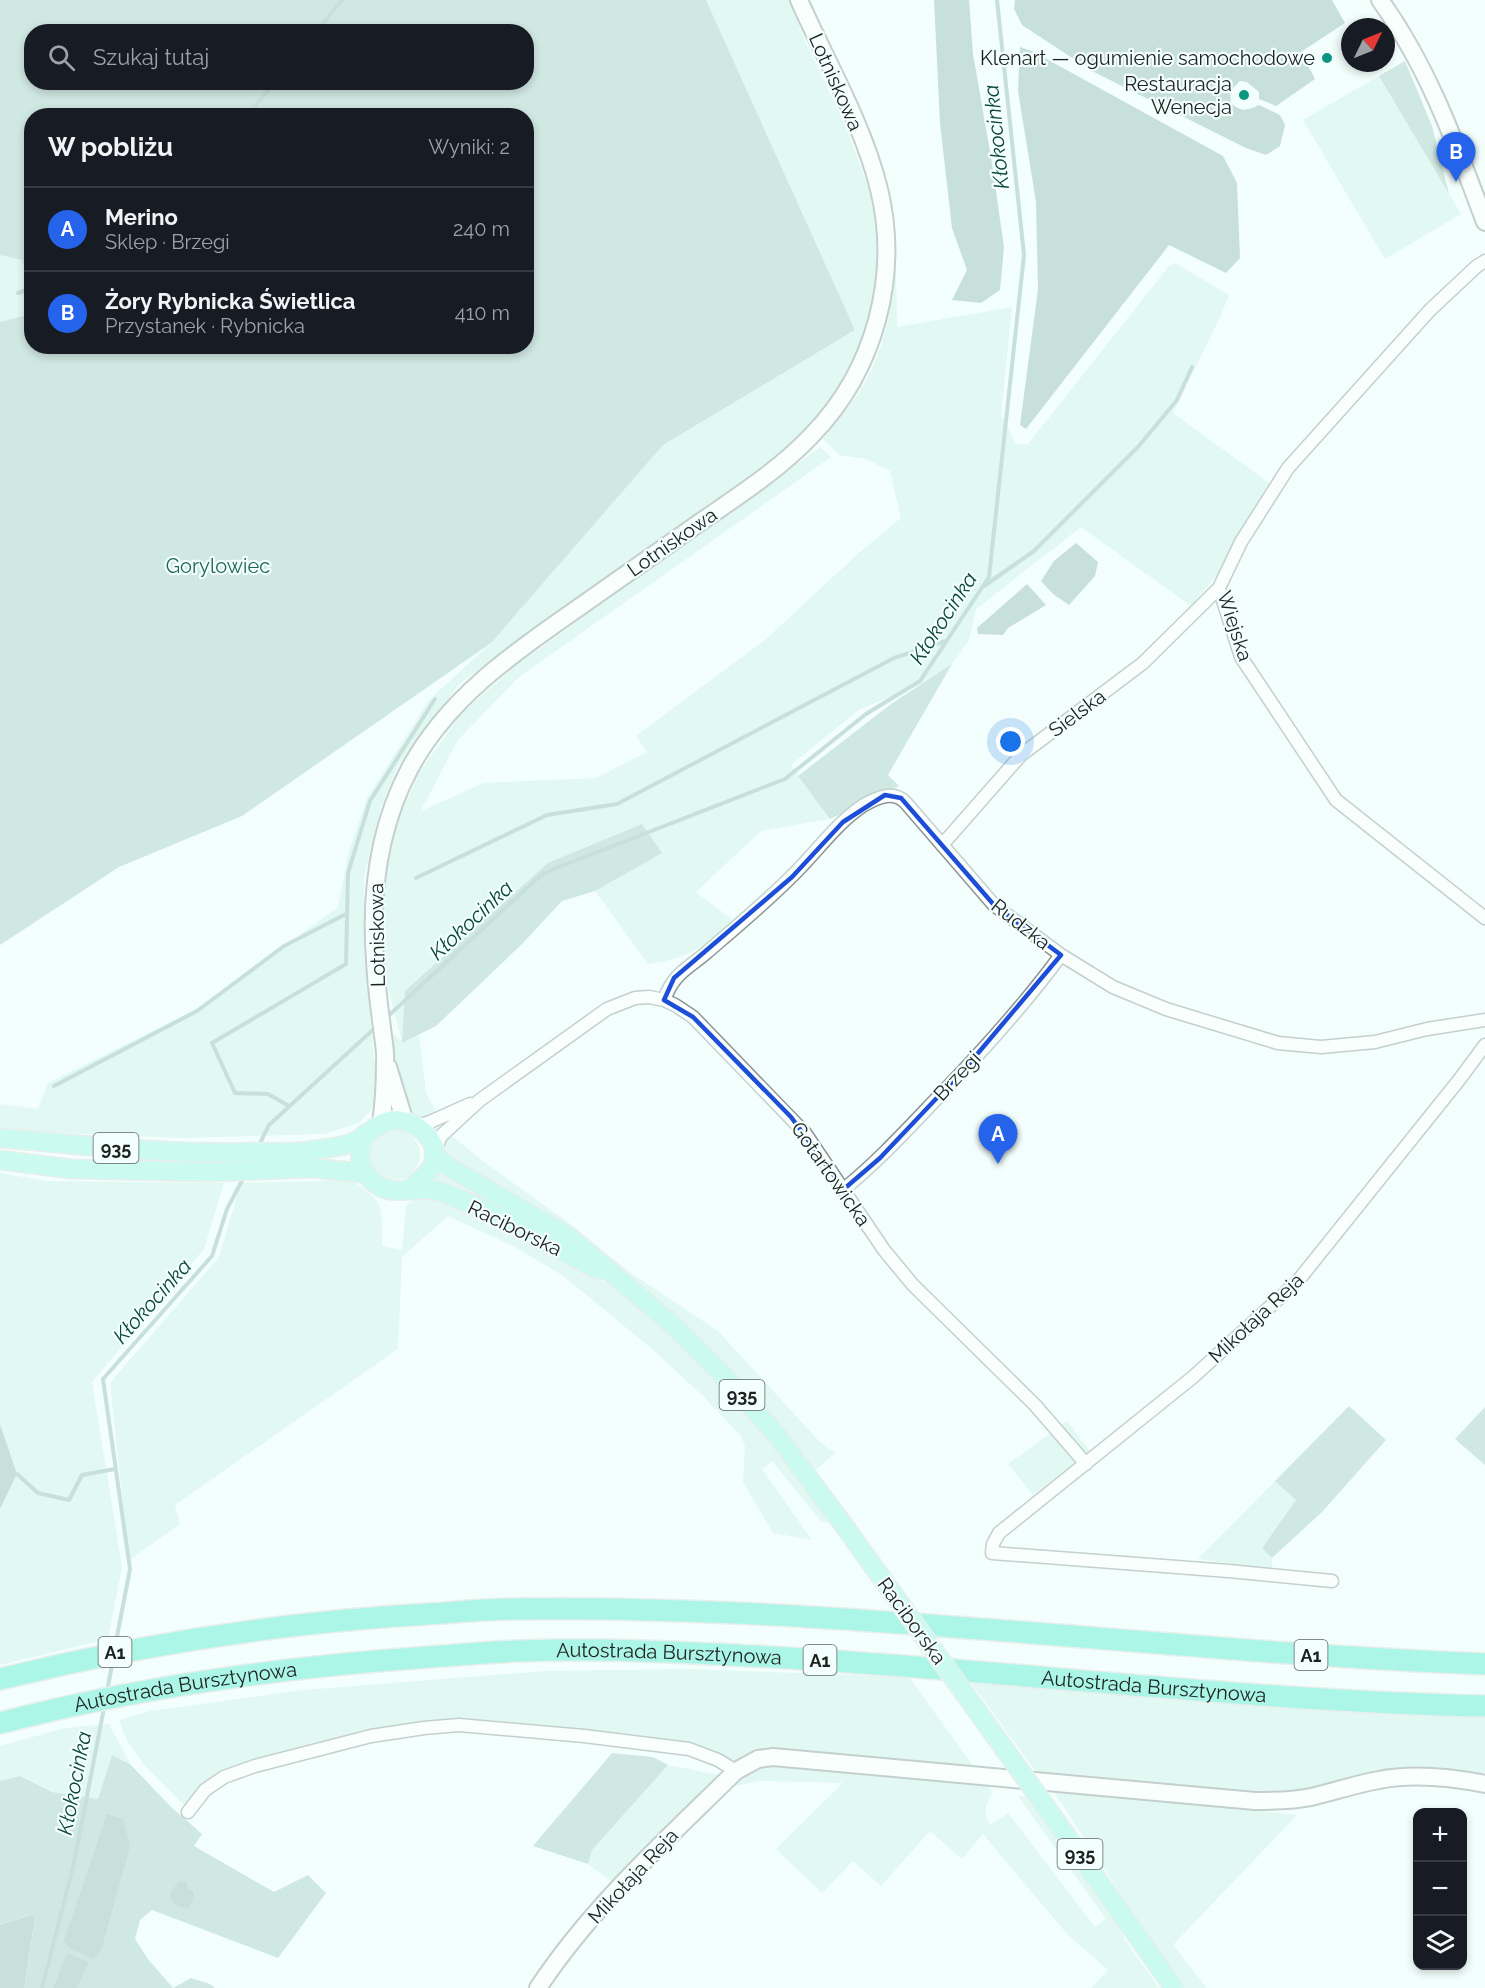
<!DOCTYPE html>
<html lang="pl">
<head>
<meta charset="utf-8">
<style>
  body { margin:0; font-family:Raleway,sans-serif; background:#242831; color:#f1f3f6 }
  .controls { position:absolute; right:18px; bottom:18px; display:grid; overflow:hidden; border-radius:12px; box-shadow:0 3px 9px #0003 }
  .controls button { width:54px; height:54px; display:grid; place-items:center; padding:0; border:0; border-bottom:2px solid #363941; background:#171b24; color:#f1f3f6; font:30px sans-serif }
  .compass { position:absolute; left:1341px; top:18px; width:54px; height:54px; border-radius:50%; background:#171b24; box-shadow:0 3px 9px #0003; rotate:47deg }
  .you { position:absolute; left:1011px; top:742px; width:21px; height:21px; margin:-15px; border:4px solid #fff; border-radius:50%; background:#1a73e8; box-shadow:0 0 0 9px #1a73e833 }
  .badge { display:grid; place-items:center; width:39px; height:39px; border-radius:50%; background:#2563eb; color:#fff; font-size:20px; font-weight:700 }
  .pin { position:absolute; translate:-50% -50px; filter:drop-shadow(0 2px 3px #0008) }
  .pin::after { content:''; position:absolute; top:32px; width:21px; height:18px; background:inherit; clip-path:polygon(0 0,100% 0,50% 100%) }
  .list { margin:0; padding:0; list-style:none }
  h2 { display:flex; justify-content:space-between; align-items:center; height:78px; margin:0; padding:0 24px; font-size:26px }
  h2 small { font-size:20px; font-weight:400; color:#9ea1a6 }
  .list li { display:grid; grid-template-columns:39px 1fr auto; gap:18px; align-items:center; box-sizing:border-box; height:84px; padding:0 24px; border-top:2px solid #363941 }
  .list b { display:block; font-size:22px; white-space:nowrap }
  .list p { margin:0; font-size:20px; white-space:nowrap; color:#9ea1a6 }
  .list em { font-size:20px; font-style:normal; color:#9ea1a6 }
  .icon { flex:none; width:33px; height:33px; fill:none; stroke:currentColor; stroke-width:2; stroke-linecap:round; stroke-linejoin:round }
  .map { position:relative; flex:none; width:1485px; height:1988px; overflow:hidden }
  .search { position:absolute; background:#171b24; box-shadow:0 3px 9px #0003; left:24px; top:24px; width:510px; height:66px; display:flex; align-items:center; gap:15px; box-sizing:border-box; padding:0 21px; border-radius:24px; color:#9ea1a6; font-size:22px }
  .panel { position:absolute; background:#171b24; box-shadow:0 3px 9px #0003; left:24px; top:108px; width:510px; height:246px; border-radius:24px }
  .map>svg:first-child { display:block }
  .green { fill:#cef0e7 }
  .forest { fill:#a6cdc3; fill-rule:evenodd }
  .water { fill:#95bbb2 }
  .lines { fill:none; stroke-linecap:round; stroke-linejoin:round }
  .stream { stroke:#95bbb2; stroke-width:4 }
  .street-casing { stroke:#8c9794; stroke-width:15 }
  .secondary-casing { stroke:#8c9794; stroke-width:20 }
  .primary-casing { stroke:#dbdbdb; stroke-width:21 }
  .highway-casing { stroke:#dbdbdb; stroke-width:24 }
  .street { stroke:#fff; stroke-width:12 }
  .secondary { stroke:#fff; stroke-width:16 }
  .primary { stroke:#9af4e3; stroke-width:18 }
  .highway { stroke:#57ecd0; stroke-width:21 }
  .primary-bridge-casing { stroke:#dbdbdb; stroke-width:21; stroke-linecap:butt }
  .primary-bridge { stroke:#9af4e3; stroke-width:18 }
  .marked { fill:none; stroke:#1d4ed8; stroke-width:4.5; stroke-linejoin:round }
  .poi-dot { fill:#0c9581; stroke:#f3fffc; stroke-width:2 }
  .labels { text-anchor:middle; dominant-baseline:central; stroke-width:4.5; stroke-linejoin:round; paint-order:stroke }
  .shield { fill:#f3fffc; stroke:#5d6462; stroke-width:1.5 }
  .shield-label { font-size:18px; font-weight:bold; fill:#1d2120 }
  .poi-label { font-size:20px; fill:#1d2120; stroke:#f3fffc; text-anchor:end }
  .street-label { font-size:20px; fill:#1d2120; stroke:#f3fffc }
  .park-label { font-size:20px; fill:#1c6558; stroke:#f3fffc }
  .water-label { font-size:21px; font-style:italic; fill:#0c453b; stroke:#f3fffc }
</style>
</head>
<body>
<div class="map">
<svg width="1485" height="1988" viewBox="0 0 1485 1988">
  <rect width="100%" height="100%" fill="#f3fffc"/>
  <path class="green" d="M 706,0 L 789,0 L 806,43 L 844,122 L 870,192 L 877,235 L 877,277 L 865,334 L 854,365 L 829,405 L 789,450 L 556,612 L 459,684 L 397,768 L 380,810 L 364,877 L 364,952 L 375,1069 L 376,1105 L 359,1123 L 324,1134 L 180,1138 L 35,1132 L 0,1127 L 0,1104 L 38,1109 L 48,1083 L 203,1006 L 338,907 L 348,855 L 367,798 L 429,700 L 491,643 L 663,445 L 855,330 Z
    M 1379,76 L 1461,214 L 1385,259 L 1303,120 Z
    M 0,255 L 22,260 L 31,288 L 31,314 L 0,322 Z
    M 1175,263 L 1229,295 L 1221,315 L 1173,413 L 1272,485 L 1235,541 L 1221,570 L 1191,606 L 1081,527 L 976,609 L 969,640 L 952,664 L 927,682 L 860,709 L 791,765 L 830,819 L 761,831 L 696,892 L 734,921 C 702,947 691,958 648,964 L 595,891 L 661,853 L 642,824 L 403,1042 L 419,1035 L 426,1093 L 447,1132 L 484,1162 L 569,1223 L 631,1273 L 718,1331 L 820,1442 L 835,1453 L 816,1470 L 763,1407 L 706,1348 L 445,1156 L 425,1121 L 415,1115 L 404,1102 L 391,1062 L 389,1031 L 402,1041 L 386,981 L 382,887 L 392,834 L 419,773 L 461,714 L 514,667 L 820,447 L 831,457 L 519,677 L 458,740 L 420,812 L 483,783 L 596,778 L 647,752 L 636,736 L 765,640 L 860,552 L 901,518 L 890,471 L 866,459 L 839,455 L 823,439 C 844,413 867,386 878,354 C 889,326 892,297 896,268 L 897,327 L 1012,307 L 1001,415 L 1016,444 L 1028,444 L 1169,266 Z
    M370 1155a25 25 0 1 1 50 0a25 25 0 1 1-50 0Z
    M 439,1170 L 536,1227 L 432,1181 Z
    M 0,1173 L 47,1181 L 224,1183 L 204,1249 L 92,1382 L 122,1567 L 108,1639 L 0,1665 L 0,1509 L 17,1474 L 0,1424 Z
    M 351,1180 C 386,1203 382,1206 382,1246 L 402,1250 L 406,1206 L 417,1197 L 434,1198 L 559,1254 L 618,1290 L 652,1316 L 768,1435 L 836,1524 L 821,1521 L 772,1461 L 762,1469 L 812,1540 L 773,1533 L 743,1482 L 745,1447 L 741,1436 L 704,1397 L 651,1348 L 562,1275 L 513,1246 L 448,1216 L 402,1257 L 398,1349 L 175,1505 L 180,1524 L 129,1560 L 110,1383 L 219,1257 L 241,1183 Z
    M 1067,1421 L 1090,1451 L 1033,1495 L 1008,1464 Z
    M 1275,1481 L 1297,1500 L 1262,1548 L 1272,1558 L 1272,1569 L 1198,1559 Z
    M 686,1669 L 909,1677 L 974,1767 L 758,1753 L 736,1760 L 727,1759 L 613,1734 L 441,1719 L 361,1731 L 220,1770 L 205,1782 L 185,1806 L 145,1766 L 127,1741 L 119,1720 L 150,1711 L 303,1690 L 546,1671 Z
    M 971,1683 L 1254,1706 L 1485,1717 L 1485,1775 C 1450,1770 1414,1764 1379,1771 C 1342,1777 1307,1792 1269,1793 L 1037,1773 Z
    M 109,1724 L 131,1765 L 112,1755 L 98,1799 L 52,1792 L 20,1776 L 0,1781 L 0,1746 L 65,1728 Z
    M 771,1763 L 982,1777 L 993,1793 C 984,1803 984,1814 990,1825 L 1008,1813 L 1095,1927 L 1106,1919 L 1018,1796 L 1034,1796 L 1113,1914 L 1125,1940 L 1159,1988 L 1091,1988 L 1108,1970 L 1067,1934 L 983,1834 L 962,1859 L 930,1831 L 881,1886 L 853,1861 L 822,1893 L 776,1849 L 843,1783 L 759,1781 L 725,1788 L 745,1772 Z
    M 668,1765 L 719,1775 L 615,1884 L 588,1864 L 592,1850 Z
    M 1052,1789 L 1297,1815 L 1173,1945 L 1207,1988 L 1182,1988 Z"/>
  <path class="forest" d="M 0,0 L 706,0 L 855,330 L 663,445 L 491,643 L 242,816 L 119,867 L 0,945 L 0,322 L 31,314 L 32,346 L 526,346 L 526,116 L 32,116 L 31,288 L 22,260 L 0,255 ZM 32,32 L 526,32 L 526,82 L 32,82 Z
    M 1405,61 L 1432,126 L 1449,194 L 1379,76 Z
    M 952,664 L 888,775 L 899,786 L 830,819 L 798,776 L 891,704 Z
    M 642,824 L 662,853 L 595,891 L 562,901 L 522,944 L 436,1026 L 402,1043 L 405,991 L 548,863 Z
    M 1349,1406 L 1386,1440 L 1322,1512 L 1272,1558 L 1262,1548 L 1296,1500 L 1275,1481 Z
    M 1485,1407 L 1485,1465 L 1455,1439 Z
    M 612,1753 L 653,1757 L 668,1765 L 592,1850 L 588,1864 L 533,1846 Z
    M 112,1755 L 131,1765 L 171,1807 L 202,1834 L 194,1846 L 274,1892 L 308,1875 L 326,1893 L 278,1958 L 152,1910 L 140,1920 L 135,1939 L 148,1959 L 173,1988 L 191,1978 L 210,1984 L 215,1988 L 24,1988 L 35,1919 L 30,1915 L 0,1925 L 0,1781 L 20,1776 L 52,1792 L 98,1799 Z"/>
  <path class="water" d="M 934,0 L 969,0 L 973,54 L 991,157 L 1004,247 L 1000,290 L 981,303 L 952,300 L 967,270 L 952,228 L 940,123 Z
    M 1015,0 L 1332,0 L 1345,23 L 1301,52 L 1315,79 L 1276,106 L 1259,99 L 1259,92 L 1247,82 L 1240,81 L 1230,91 L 1231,103 C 1241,112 1246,111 1259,105 L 1280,115 L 1285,125 L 1280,146 L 1266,155 L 1246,148 L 1092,71 L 1022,25 L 1014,9 Z
    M 1020,47 L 1032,51 L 1223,156 L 1237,183 L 1240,258 L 1226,273 L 1169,245 L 1026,429 L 1020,425 L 1038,289 L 1036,202 L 1018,91 Z
    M 1076,543 L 1098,562 L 1095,576 L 1069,605 L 1053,594 L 1041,581 L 1054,561 Z
    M 1027,584 L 1046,605 L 1008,628 L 1003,635 L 978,634 L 977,628 Z
    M 0,1424 L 17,1474 L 0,1509 Z
    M 107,1814 L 123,1819 L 130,1846 L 101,1951 L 94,1959 L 68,1947 L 64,1940 Z
    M 179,1881 L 187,1882 L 188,1890 L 194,1891 L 193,1901 L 188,1908 C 177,1907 173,1905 169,1895 Z
    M 31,1915 L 35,1918 L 24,1988 L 0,1988 L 0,1925 Z
    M 67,1953 L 89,1962 L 77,1988 L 53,1988 Z"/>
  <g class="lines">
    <path class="stream" d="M 316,32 L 342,0
      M 247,116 L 275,82
      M 18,293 L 32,288
      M 984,586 L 1034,551 L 1138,447 L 1177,400 L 1192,367
      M 416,878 L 547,815 L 617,804 L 894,658 L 946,641
      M 386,1018 L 540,876 L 554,869 L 785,779 L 866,714 L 920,681 L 989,577 L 1024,255 L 997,0
      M 54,1086 L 197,1011 L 284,946 L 346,914
      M 289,1106 L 268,1094 L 235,1093 L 212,1043 L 346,964 L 348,873 L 370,801 L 435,699
      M 258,1147 L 269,1125 L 376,1027
      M 17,1474 L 38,1493 L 69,1500 L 82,1475 L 115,1469
      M 115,1647 L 130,1569 L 103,1379 L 212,1256 L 227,1209 L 245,1175
      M 107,1691 L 113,1660
      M 42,1988 L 74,1863 L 104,1708"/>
    <g class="street-casing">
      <path id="street" d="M 1485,261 L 1477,266 L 1430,310 L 1288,468 L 1241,542 L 1219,588 L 1241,657 L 1336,800 L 1485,918
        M 942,845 L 1021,755 L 1143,663 L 1219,588
        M 664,1000 C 674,973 686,970 706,953 C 735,928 765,903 792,876 C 816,853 836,823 864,805 C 878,797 894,790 906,803 L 994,905 L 1061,955 L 1113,987 L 1166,1009 L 1278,1043 L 1321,1047 L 1375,1042 L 1427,1029 L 1485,1020
        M 416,1126 L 430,1122 L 470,1104
        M 434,1150 L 442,1135 L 480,1100 L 607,1009 L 635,998 L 649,997 L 664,1000 L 675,1005 L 693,1017 L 805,1133 L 884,1250 L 913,1285 L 1035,1405 L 1086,1464
        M 844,1189 C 881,1159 912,1124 945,1090 C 986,1047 1026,1003 1061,955
        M 1332,1581 L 1229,1571 L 992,1553 L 993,1544 L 999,1533 L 1193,1377 L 1297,1282 L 1459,1080 L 1485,1045
        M 188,1812 L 205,1790 L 224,1777 L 255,1766 L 371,1736 L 424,1728 L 459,1725 L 584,1736 L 689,1749 L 718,1760 L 736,1771"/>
    </g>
    <g class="secondary-casing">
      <path id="secondary" d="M 1380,0 C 1429,68 1456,145 1485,222
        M 388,1067 L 405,1122
        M 381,1123 C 384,1103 385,1082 385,1062 C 386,1051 383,1039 382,1028 C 379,1005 376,983 375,960 C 370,893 378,828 410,768 C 447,700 509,656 571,613 C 613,583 656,553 699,523 C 738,496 779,470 812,435 C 875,370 900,276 879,189 C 863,124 826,61 799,0
        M 538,1988 C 592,1906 667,1839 736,1771 L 758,1759 L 773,1757 L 1255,1801 C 1273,1801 1292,1801 1311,1797 C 1333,1792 1356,1784 1379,1780 C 1414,1773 1450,1777 1485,1784"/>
    </g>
    <g class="primary-casing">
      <path id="primary" d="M 365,1134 C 357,1155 358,1173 379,1186 C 397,1197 420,1184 442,1192 C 496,1213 547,1243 598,1270
        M 0,1138 C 84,1145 167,1155 251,1152 C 271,1152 294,1154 314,1150 C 327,1148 343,1147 354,1142 C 372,1134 381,1116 403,1121 C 421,1125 441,1143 433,1164 C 428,1175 417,1183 407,1190
        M 434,1155 L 446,1165 L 569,1237 L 674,1326 L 720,1372 L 776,1434 L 845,1527
        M 0,1160 L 71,1169 L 210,1172 L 311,1168 L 364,1173
        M 1041,1800 L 1174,1988"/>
    </g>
    <g class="highway-casing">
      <g id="highway">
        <path d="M 0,1679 C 142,1644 284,1622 429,1614 C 459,1612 489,1609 519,1609 C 842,1605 1163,1652 1485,1664"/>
        <path id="s1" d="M 0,1723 C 141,1686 284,1667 429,1657 C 459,1655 489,1652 519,1651 C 609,1648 700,1653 789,1658 C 1021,1672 1253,1701 1485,1706"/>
      </g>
    </g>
    <use href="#street" class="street"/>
    <use href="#secondary" class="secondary"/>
    <use href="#primary" class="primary"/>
    <use href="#highway" class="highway"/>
    <g class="primary-bridge-casing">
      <path id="primary-bridge" d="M 845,1527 L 1041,1800"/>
    </g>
    <use href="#primary-bridge" class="primary-bridge"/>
  </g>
  <path d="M0 0H1485V1988H0ZM 885,795 L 901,798 L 994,905 L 1061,955 L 968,1065 L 880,1158 L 844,1189 L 791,1117 L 693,1017 L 664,1000 L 674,978 L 792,877 L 843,822 Z" fill="#f3fffc" fill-opacity=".55" fill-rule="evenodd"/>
  <path class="marked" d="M 885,795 L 901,798 L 994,905 L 1061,955 L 968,1065 L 880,1158 L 844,1189 L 791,1117 L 693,1017 L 664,1000 L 674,978 L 792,877 L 843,822 Z"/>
  <g class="poi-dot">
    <circle cx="1327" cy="58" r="6"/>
    <circle cx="1244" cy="95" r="6"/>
  </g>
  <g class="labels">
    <g class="shield">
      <rect x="93.5" y="1133" width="45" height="30" rx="4.5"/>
      <rect x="719.5" y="1380" width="45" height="30" rx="4.5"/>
      <rect x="98.5" y="1637" width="33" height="30" rx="4.5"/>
      <rect x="1294.5" y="1640" width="33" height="30" rx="4.5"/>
      <rect x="803.5" y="1645" width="33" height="30" rx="4.5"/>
      <rect x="1057.5" y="1839" width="45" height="30" rx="4.5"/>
    </g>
    <g class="shield-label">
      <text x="116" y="1148">935</text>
      <text x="742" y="1395">935</text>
      <text x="115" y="1652">A1</text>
      <text x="1311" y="1655">A1</text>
      <text x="820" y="1660">A1</text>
      <text x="1080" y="1854">935</text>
    </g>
    <g class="poi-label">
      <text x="1315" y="58">Klenart — ogumienie samochodowe</text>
      <text x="1232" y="84">Restauracja<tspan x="1232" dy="23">Wenecja</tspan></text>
    </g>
    <g class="street-label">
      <text transform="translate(836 82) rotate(66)">Lotniskowa</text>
      <text transform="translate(672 542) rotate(-35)">Lotniskowa</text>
      <text transform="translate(1235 626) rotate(72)">Wiejska</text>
      <text transform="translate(1077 713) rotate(-37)">Sielska</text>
      <text transform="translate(1021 924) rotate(38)">Rudzka</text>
      <text transform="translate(377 935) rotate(-91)">Lotniskowa</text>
      <text transform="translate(957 1076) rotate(-47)">Brzegi</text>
      <text transform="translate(831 1174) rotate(55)">Gotartowicka</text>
      <text transform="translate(515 1228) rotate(26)">Raciborska</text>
      <text transform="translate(1256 1318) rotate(-43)">Mikołaja Reja</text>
      <text transform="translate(912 1621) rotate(54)">Raciborska</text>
      <text stroke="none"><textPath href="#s1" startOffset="675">Autostrada Bursztynowa</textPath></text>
      <text stroke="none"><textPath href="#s1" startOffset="1161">Autostrada Bursztynowa</textPath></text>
      <text stroke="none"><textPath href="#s1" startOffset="189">Autostrada Bursztynowa</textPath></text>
      <text transform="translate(633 1876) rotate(-47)">Mikołaja Reja</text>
    </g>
    <g class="park-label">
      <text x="218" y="566">Gorylowiec</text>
    </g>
    <g class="water-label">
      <text transform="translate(996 137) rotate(-96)">Kłokocinka</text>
      <text transform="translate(943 618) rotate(-57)">Kłokocinka</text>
      <text transform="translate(471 920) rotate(-43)">Kłokocinka</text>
      <text transform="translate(152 1301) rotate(-48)">Kłokocinka</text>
      <text transform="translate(74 1783) rotate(-79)">Kłokocinka</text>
    </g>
  </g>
</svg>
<div class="controls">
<button>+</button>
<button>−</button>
<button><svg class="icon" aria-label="layers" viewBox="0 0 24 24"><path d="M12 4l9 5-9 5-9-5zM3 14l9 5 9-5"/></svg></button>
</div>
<svg class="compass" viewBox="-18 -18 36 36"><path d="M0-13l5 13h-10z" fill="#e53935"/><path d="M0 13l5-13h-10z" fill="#9ea1a6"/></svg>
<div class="you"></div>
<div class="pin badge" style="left:998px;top:1164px">A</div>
<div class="pin badge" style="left:1456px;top:182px">B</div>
<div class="search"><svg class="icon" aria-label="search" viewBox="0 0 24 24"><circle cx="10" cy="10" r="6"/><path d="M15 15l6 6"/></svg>Szukaj tutaj</div>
<section class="panel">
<h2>W pobliżu<small>Wyniki: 2</small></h2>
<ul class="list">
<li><span class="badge">A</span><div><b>Merino</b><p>Sklep · Brzegi</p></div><em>240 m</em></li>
<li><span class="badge">B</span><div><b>Żory Rybnicka Świetlica</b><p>Przystanek · Rybnicka</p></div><em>410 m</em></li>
</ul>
</section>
</div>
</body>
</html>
